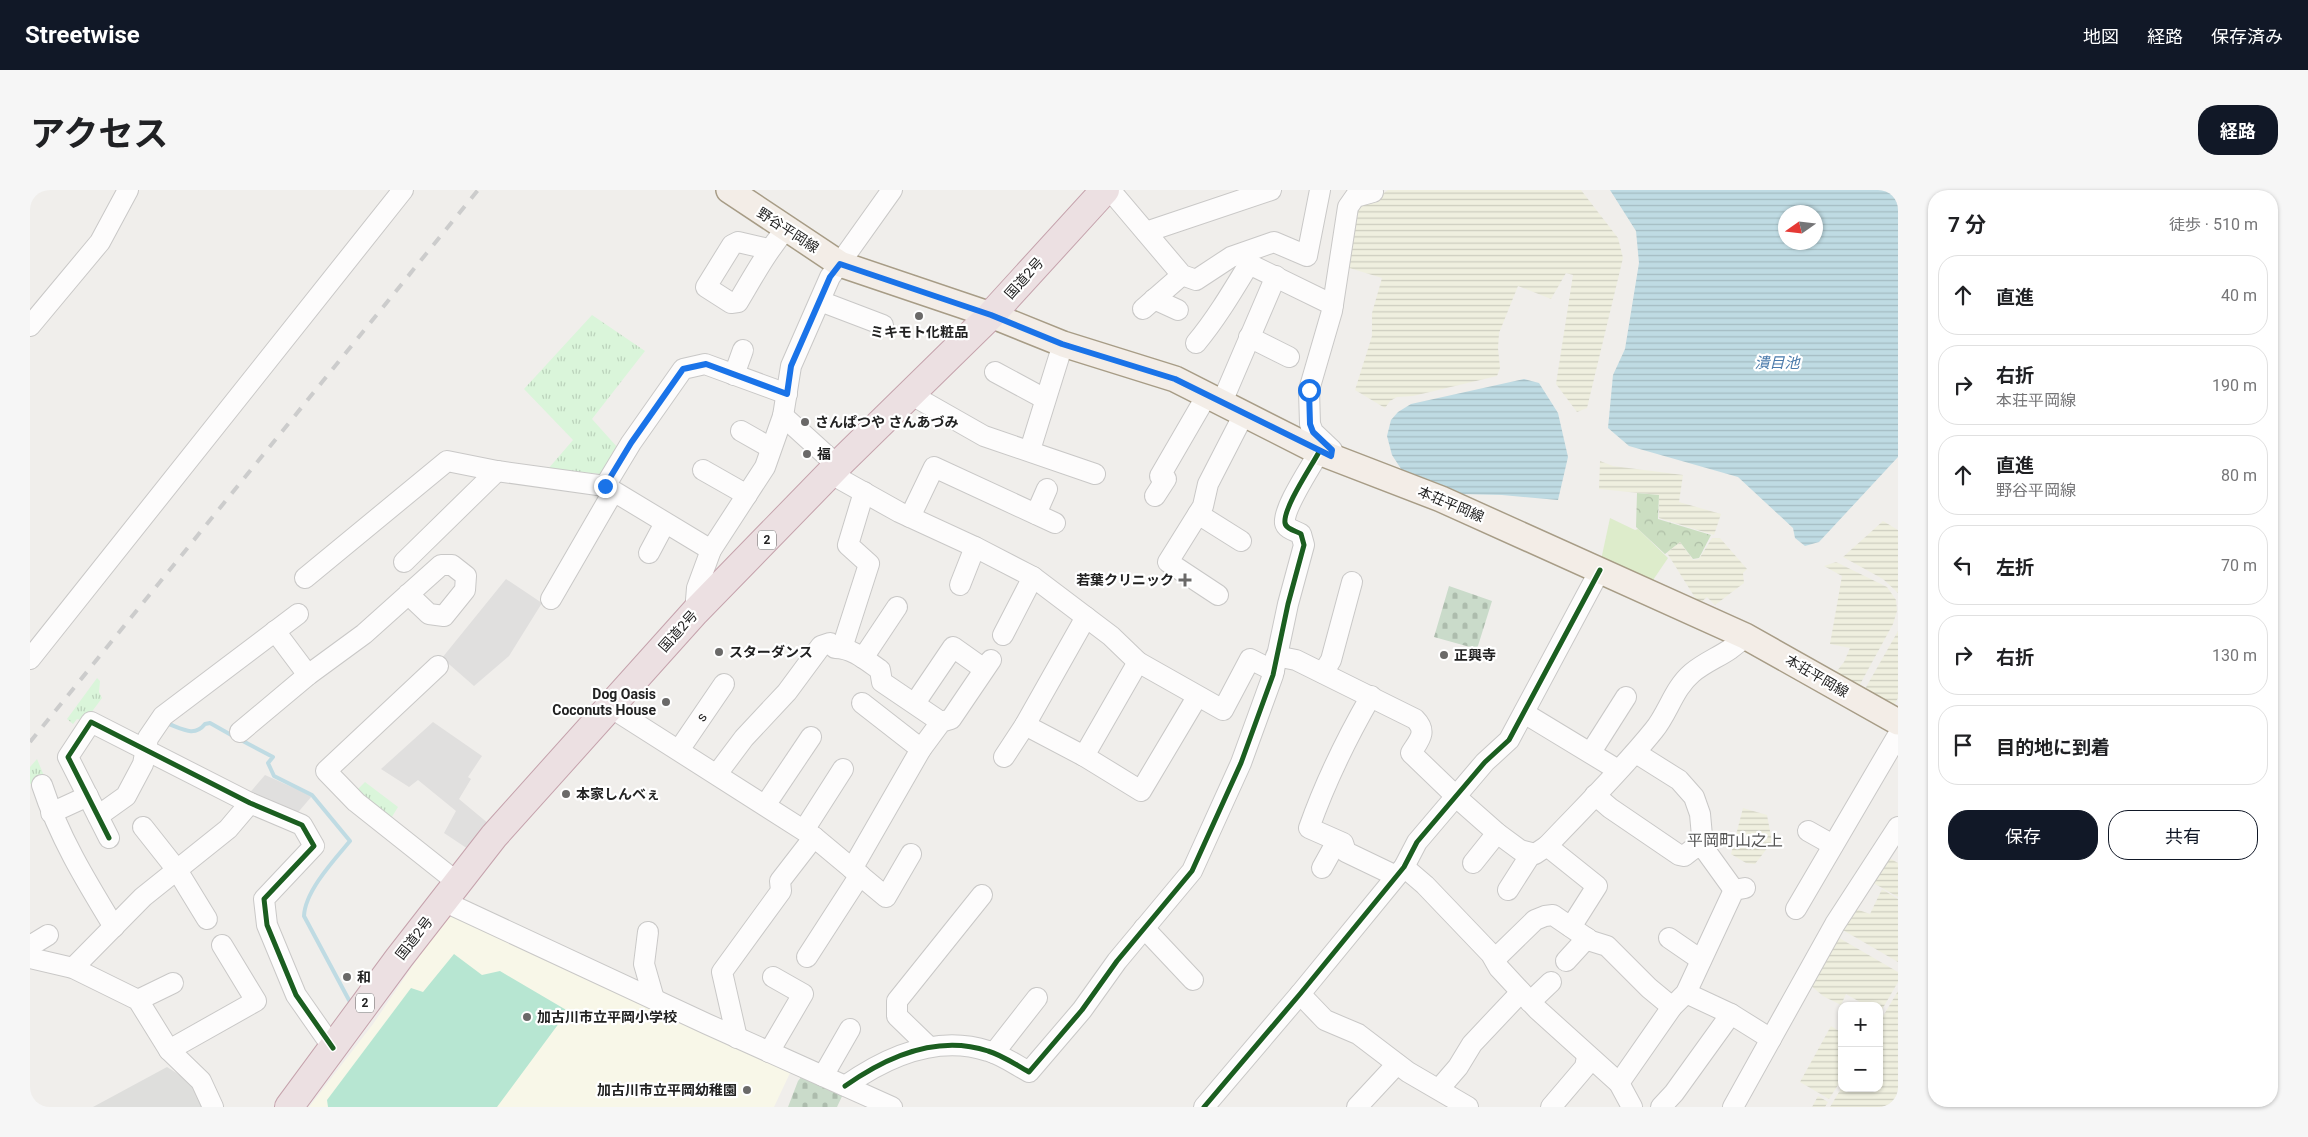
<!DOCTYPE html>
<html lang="ja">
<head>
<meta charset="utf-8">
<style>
  body { margin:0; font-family:Roboto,"Noto Sans JP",sans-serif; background:#f6f6f6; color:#202124 }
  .controls { position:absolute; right:15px; bottom:15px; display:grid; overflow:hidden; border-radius:10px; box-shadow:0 1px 4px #0004 }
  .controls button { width:45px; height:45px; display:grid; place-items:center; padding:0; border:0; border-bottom:1px solid #e0e0e0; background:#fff; color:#202124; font:25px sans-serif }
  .compass { position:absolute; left:1748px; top:15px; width:45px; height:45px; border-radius:50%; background:#fff; box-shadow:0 1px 4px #0004; rotate:256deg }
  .stop { position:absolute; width:15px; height:15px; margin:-11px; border:4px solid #1a73e8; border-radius:50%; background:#fff }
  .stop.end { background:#1a73e8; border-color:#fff; box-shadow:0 1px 5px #0008 }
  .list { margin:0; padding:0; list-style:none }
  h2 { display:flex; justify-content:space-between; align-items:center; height:65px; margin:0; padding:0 20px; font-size:21px }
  h2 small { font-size:16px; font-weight:400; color:#757577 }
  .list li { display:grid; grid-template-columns:32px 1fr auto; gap:15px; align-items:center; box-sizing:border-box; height:80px; margin:0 10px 10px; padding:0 10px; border:1px solid #e0e0e0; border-radius:20px }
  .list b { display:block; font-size:19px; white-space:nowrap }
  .list p { margin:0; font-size:16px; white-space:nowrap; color:#757577 }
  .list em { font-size:16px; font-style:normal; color:#757577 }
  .actions { display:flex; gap:10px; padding:15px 20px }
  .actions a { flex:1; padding:11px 0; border:1px solid #111827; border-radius:20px; text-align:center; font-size:18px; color:#111827 }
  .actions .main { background:#111827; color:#fff }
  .icon { flex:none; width:28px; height:28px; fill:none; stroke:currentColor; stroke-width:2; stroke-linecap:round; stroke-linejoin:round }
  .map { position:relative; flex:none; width:1868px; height:917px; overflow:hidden; border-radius:20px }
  header { display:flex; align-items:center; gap:30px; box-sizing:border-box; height:70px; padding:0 25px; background:#111827; color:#fff }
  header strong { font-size:24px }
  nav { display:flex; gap:28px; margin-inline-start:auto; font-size:18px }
  .intro { display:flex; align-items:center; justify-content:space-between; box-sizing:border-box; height:120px; padding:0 30px }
  h1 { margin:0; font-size:35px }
  .button { padding:12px 22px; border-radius:20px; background:#111827; color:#fff; font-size:18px; font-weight:700 }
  main { display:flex; gap:30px; padding:0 30px }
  aside { flex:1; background:#fff; border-radius:20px; box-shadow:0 1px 4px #0004 }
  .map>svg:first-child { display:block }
  .education { fill:#f8f7e8 }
  .religious { fill:#dededc }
  .farmland { fill:url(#farmland-rules) }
  .grass { fill:#ddeccb }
  .forest { fill:url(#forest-crowns) }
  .cemetery { fill:url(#cemetery-stones) }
  .park { fill:url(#park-tufts) }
  .pitch { fill:#b7e6d2 }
  .parking { fill:#e0dfde }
  .water { fill:url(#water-rules); fill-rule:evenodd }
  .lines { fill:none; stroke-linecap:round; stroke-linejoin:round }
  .stream { stroke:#bfdbe3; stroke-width:4 }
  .minor-casing { stroke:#c9c8c7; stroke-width:22 }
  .major-casing { stroke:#a79c86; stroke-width:28 }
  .highway-casing { stroke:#c5a2ac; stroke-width:30 }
  .minor { stroke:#fdfcfc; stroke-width:20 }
  .major { stroke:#f3ede7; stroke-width:25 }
  .highway { stroke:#ece0e2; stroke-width:28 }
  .rail { stroke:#ccc; stroke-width:4; stroke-dasharray:10 10; stroke-linecap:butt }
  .cycleway-casing { stroke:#fff; stroke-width:8 }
  .cycleway { stroke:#1b5e20; stroke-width:5 }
  .route { stroke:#1a73e8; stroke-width:6 }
  .poi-dot { fill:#6a6968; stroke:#fff; stroke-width:2 }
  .labels { text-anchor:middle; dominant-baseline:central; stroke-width:4.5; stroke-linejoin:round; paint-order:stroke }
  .shield { fill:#fff; stroke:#646464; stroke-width:1 }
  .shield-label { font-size:12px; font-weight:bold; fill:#222 }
  .street-label { font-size:14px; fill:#222; stroke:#fff }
  .poi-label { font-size:14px; font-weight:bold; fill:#222; stroke:#fff; text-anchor:start }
  .water-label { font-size:15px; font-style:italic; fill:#4a7aab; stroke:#fff }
  .quarter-label { font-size:16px; fill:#555; stroke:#fff }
</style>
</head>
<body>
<header>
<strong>Streetwise</strong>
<nav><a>地図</a><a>経路</a><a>保存済み</a></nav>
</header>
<div class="intro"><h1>アクセス</h1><a class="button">経路</a></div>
<main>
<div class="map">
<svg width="1868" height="917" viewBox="0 0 1868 917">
  <defs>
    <pattern id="farmland-rules" width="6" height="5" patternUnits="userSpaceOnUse" patternTransform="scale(1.25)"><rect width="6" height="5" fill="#efefdf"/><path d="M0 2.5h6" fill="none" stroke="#cdcdbf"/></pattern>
    <pattern id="forest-crowns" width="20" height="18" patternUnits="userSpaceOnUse" patternTransform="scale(1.25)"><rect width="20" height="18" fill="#cbdec1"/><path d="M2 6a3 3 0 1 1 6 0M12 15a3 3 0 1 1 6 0" fill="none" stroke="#aebea6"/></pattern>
    <pattern id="cemetery-stones" width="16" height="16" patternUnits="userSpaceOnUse" patternTransform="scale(1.25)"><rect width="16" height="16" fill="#cadbca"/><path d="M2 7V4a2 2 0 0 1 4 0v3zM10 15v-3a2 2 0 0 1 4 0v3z" fill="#adbcad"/></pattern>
    <pattern id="park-tufts" width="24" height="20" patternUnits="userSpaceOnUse" patternTransform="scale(1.25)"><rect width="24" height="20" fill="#daf5da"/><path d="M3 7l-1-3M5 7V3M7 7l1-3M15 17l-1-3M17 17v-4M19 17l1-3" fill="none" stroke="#bbd2bb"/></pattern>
    <pattern id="water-rules" width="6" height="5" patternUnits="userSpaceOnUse" patternTransform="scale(1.25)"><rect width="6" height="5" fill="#bfdbe3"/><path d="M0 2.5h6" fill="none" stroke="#a4bcc2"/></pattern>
  </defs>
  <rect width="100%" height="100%" fill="#f0eeeb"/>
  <path class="education" d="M 427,724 L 757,878 L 760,883 L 744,917 L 279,917 L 343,834 L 413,731 Z"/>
  <path class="religious" d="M 137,877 L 164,894 L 172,917 L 63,917 Z"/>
  <path class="farmland" d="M 1358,0 L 1551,0 L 1588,48 L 1593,68 L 1557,218 L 1547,222 L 1526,194 L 1543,85 L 1536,83 L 1521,109 L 1488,96 L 1469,143 L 1468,158 L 1470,178 L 1467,186 L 1383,206 L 1367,207 L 1360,211 L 1355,218 L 1325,200 L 1342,146 L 1342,123 L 1352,88 L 1313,76 L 1322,17 L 1351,5 Z
    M 1570,271 L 1583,276 L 1653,285 L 1649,312 L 1691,324 L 1684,345 L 1629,328 L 1629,305 L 1569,299 Z
    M 1853,331 L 1868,340 L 1868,403 L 1853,389 L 1813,367 Z
    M 1682,348 L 1690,348 L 1717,379 L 1713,383 L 1714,393 L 1685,415 L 1677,407 L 1669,414 L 1637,363 L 1650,352 L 1663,370 L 1669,369 Z
    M 1806,372 L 1857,397 L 1866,410 L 1867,421 L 1863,434 L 1828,498 L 1803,486 L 1814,472 L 1820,458 L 1800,454 L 1812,386 L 1794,376 Z
    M 1868,441 L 1868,508 L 1861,520 L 1837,506 L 1835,499 Z
    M 1713,618 L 1737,625 L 1742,652 L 1725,674 L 1716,673 L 1701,664 Z
    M 1854,665 L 1868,673 L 1868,707 L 1838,690 Z
    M 1852,699 L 1868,709 L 1868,772 L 1811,739 L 1823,718 L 1840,724 Z
    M 1804,745 L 1868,782 L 1868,792 L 1850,823 L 1849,816 L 1837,816 L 1816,804 L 1811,815 L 1793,806 L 1779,794 Z
    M 1868,801 L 1868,917 L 1800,917 L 1812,897 L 1849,898 L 1849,833 Z
    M 1801,836 L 1812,843 L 1812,889 L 1799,909 L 1770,892 Z
    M 1788,906 L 1798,912 L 1795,917 L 1782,917 Z"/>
  <path class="grass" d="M 1580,328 L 1605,340 L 1608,339 L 1638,368 L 1621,393 L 1571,370 Z"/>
  <path class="forest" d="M 1607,303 L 1629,305 L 1628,329 L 1681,345 L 1669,368 L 1663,369 L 1650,352 L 1635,364 L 1606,337 Z"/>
  <path class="cemetery" d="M 1419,396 L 1462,411 L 1447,459 L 1404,447 Z
    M 774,884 L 814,902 L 807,917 L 758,917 L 768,891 Z"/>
  <path class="park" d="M 562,125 L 615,161 L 562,229 L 588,258 L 571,284 L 518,279 L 543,250 L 494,199 Z
    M 67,488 L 70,491 L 69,502 L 72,508 L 55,531 L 47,529 L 43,534 L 37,529 Z
    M 7,569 L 15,588 L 0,594 L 0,577 Z
    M 335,592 L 368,617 L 360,630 L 339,610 L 336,613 L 324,603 Z"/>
  <path class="pitch" d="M 424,764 L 452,785 L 470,781 L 538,821 L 467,917 L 298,917 L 297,910 L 381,798 L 393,802 Z"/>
  <path class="parking" d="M 476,389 L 512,413 L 479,466 L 444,496 L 412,468 Z
    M 403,532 L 452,566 L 438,587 L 441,589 L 429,609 L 459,634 L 438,659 L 414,643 L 426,621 L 388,590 L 379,597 L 351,579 Z
    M 235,585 L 282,606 L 264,627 L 217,606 Z"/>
  <path class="water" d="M 1580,0 L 1868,0 L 1868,267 L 1789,352 L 1775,356 L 1765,348 L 1763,338 L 1708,287 L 1599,256 L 1578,238 L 1583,185 L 1595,159 L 1609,73 L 1606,41 ZM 1756,22 L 1786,22 L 1786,52 L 1756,52 Z
    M 1494,189 L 1509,193 L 1528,223 L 1538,267 L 1528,310 L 1472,305 L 1430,304 L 1405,293 L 1375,285 L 1362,265 L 1357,246 L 1361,230 L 1368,222 L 1381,214 Z"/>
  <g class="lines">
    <path class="stream" d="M 136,533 C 151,538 164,548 175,534 L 180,533 L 203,546
      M 209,549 L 243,567 L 238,573 L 244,586 L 282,605 L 320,651 C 304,670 275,701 274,726 L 320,812"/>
    <g class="minor-casing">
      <g id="minor">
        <path d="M 1080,0 L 1152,85 L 1166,90 L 1201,67 L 1244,52 L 1277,66 L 1290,0"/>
        <path d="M 1116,42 L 1241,0"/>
        <path d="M 738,59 L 708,52 L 702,55 L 676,97 L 701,113 L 708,112 C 723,87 737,61 756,39"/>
        <path d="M 1124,109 L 1148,120"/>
        <path d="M 790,111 L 853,135"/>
        <path d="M 1113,119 L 1152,85"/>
        <path d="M 0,136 L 70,52 L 98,0"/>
        <path d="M 1219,147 L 1259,167"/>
        <path d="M 1166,153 C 1186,129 1202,102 1219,74 L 1303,115"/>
        <path d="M 965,182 L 1015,209"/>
        <path d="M 704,185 L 713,160"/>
        <path d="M 880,204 L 954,246 L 1065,284"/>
        <path d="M 1192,212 L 1246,86"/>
        <path d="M 753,226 L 808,276"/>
        <path d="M 711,241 L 741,258"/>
        <path d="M 1000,260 L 1033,154"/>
        <path d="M 1301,267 L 1302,260 L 1283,242 L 1280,234 L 1279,200 L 1302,121 L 1318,17 L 1325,7 L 1343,2"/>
        <path d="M 673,280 L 717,305"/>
        <path d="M 801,284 L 869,322 L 945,357 L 1003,387 L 1081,446 L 1108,472 L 1193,520 L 1220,469 L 1244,481"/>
        <path d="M 575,296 L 601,253 L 653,179 L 675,174 L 757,204"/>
        <path d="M 1125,306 L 1136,289 L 1130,286 L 1177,205"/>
        <path d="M 1006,324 L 1017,299"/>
        <path d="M 1168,324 L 1211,351"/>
        <path d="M 880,327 L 904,277 L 1025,333"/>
        <path d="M 619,363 L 635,333"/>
        <path d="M 374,372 L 467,281"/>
        <path d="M 275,388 L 417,271 L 467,281 L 575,296 L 681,360"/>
        <path d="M 930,395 L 945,357"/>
        <path d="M 1188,405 L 1138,372 L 1173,316 L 1178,294 L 1214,224"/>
        <path d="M 521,409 L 583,302"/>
        <path d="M 665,422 L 667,398 L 681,360 L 735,277 L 753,226 L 761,176 L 800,87 L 862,0"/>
        <path d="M 245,441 L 278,485"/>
        <path d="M 973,445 L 1003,387"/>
        <path d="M 812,458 L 839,374 L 818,355 L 834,302"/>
        <path d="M 1246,466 L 1266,470 L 1385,529 C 1398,542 1389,550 1381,563 L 1433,613 L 1467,643 L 1490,660 L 1505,664 L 1517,656 L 1567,696 L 1541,737"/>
        <path d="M 833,468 L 867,417"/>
        <path d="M 0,469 L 373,0"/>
        <path d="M 408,476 L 296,581 L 326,612 L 428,693"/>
        <path d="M 1293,483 L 1301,470 L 1322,392"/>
        <path d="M 1341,506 C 1315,551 1296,590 1279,638 L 1313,653 L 1316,662 L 1366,686"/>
        <path d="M 832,513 L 891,559"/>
        <path d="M 885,513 L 923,457 L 954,479"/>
        <path d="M 580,517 L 784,647 L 856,707 L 881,664"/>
        <path d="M 1494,523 L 1588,580"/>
        <path d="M 995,535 L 1054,566 L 1111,601 L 1167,507"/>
        <path d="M 210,542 L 278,485 L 334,444 L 411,375 L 422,375 L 436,386 L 435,400 L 414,426 L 399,424 L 378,404"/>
        <path id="s1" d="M 649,560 L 694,494"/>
        <path d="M 1561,562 L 1596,507"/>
        <path d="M 1606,563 L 1649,590 L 1664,607 L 1670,624 L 1673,657 L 1704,700"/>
        <path d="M 1054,566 L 1108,472"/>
        <path d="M 974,567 L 995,535 L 1056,427"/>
        <path d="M 687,584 L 714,548 L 757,502 L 791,456 L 800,453 L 805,458 C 822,458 836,470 850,480 L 852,492 L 911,532"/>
        <path d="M 12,595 C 29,647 56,691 84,737"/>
        <path d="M 1565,605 L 1580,618 L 1649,665 L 1654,666 L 1663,659 L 1673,657"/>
        <path d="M 736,614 L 781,547"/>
        <path d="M 21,623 L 58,606"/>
        <path d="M 68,626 L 96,606 L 113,574 L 118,548 L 133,526 L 268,424"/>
        <path d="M 113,637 L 147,680 L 177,729"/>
        <path d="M 774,640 L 813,579"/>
        <path d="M 1778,641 L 1803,655"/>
        <path d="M 79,648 L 38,567 L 61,532 L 220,613 L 272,635 L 284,656 L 234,709 L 237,735 L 266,805 L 303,858"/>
        <path d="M 1517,656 C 1553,618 1591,581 1624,540 C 1638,523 1644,498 1662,483 C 1680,468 1698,465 1715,446"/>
        <path d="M 1443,673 L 1467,643"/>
        <path d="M 1374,677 L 1395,695 L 1461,764 L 1469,778 L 1507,819 L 1589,893 L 1602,917"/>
        <path d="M 1292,678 L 1307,651"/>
        <path d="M 822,679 L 891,559 L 911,532 L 921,529 L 961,470"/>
        <path d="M 1478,700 L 1501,664"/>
        <path d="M 413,711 L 677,834 L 862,917"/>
        <path d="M 1766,719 L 1868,545"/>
        <path d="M 1114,738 L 1163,790"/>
        <path d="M 618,742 L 614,774 L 624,809"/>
        <path d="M 1639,748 L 1671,770"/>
        <path d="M 0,756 L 18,745"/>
        <path d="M 777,767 L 830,685"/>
        <path d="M 0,768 L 43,778 L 108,810 L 139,860 L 171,891 L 183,917"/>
        <path d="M 1465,769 L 1505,730 L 1515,726 L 1523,725 L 1561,751 L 1577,756 L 1619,798 L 1642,817"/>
        <path d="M 1536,771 L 1557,748"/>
        <path d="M 43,778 L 113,707 L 198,639 L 220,613"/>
        <path d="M 1656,803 L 1701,824 L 1741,849"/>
        <path d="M 1270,804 L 1295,830 L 1328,844 L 1378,882 L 1438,917"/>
        <path d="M 108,810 L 143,793"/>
        <path d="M 1500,812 L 1521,792"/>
        <path d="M 707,848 L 692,782 L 751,701 L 750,691 L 784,647"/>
        <path d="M 899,857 L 867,826 L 867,811 L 952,705"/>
        <path d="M 139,860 L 226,811 L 192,755"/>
        <path d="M 739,862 L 773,804 L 743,787"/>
        <path d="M 964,863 L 1007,808"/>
        <path d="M 793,886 L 820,839"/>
        <path d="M 1589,893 L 1642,817 L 1656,803 L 1704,700 L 1715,698"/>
        <path d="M 815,896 C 856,867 907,844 958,861 C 972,865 986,875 999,882 L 1052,820 L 1087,771 L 1162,681 L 1211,573 L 1243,485 L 1258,414 L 1274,355 L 1271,344 C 1266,341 1256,339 1255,333 C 1253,318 1281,277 1289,262"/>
        <path d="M 1409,899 L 1428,877 L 1442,854 L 1491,802"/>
        <path d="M 1174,917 L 1270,804 L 1374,677 L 1387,652 L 1455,572 L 1479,550 L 1570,380"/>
        <path d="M 1327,917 L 1367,874"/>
        <path d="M 1521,917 L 1555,877 L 1557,867"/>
        <path d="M 1631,917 L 1644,903 L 1701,824"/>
        <path d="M 1703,917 L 1805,734 L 1868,637"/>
      </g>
    </g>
    <g class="major-casing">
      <path id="major" d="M 699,0 L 810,74 L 961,125 L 1033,154 L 1145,189 L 1289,262 L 1411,309 L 1715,446 L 1868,532"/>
    </g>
    <g class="highway-casing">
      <path id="highway" d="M 259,917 L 369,768 L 464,646 L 665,422 L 812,271 L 961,125 L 1075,0"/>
    </g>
    <use href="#minor" class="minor"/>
    <use href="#major" class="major"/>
    <use href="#highway" class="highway"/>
    <path class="rail" d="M 0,552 L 448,0"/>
    <g class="cycleway-casing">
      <path id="cycleway" d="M 79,648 L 38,567 L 61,532 L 220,613 L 272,635 L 284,656 L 234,709 L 237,735 L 266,805 L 303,858
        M 815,896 C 856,867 907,844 958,861 C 972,865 986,875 999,882 L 1052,820 L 1087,771 L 1162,681 L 1211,573 L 1243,485 L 1258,414 L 1274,355 L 1271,344 C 1266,341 1256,339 1255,333 C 1253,318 1281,277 1289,262
        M 1174,917 L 1270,804 L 1374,677 L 1387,652 L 1455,572 L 1479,550 L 1570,380"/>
    </g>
    <use href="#cycleway" class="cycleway"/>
  </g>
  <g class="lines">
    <path class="route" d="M 575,296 L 601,253 L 653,179 L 676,174 L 757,204 L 761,176 L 800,87 L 810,74 L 961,125 L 1032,154 L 1145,189 L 1301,266 L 1302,260 L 1283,242 L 1280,234 L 1279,200"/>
  </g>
  <g class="poi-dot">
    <circle cx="889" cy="126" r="5"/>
    <circle cx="775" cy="232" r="5"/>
    <circle cx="777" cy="264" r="5"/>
    <path d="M1152.5 382.5h5v5h5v5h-5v5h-5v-5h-5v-5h5z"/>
    <circle cx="689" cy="462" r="5"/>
    <circle cx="1414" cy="465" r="5"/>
    <circle cx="636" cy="512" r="5"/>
    <circle cx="536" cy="604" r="5"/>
    <circle cx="317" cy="787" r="5"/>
    <circle cx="497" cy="827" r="5"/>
    <circle cx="717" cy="900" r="5"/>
  </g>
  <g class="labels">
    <g class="shield">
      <rect x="728" y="340.5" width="18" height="19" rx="4"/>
      <rect x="326" y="803.5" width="18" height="19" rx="4"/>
    </g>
    <g class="shield-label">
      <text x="737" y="350">2</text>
      <text x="335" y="813">2</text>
    </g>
    <g class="street-label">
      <text transform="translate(758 40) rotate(33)">野谷平岡線</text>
      <text transform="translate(994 88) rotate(-48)">国道2号</text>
      <text transform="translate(1421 314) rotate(23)">本荘平岡線</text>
      <text transform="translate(648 441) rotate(-48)">国道2号</text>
      <text transform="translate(1787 486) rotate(30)">本荘平岡線</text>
      <text stroke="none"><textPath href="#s1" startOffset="40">s</textPath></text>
      <text transform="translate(384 748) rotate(-52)">国道2号</text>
    </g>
    <g class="poi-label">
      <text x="889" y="142" text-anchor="middle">ミキモト化粧品</text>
      <text x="785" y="232">さんぱつや さんあづみ</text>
      <text x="787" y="264">福</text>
      <text x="1144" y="390" text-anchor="end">若葉クリニック</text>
      <text x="699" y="462">スターダンス</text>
      <text x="1424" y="465">正興寺</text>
      <text x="626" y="504" text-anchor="end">Dog Oasis<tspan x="626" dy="16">Coconuts House</tspan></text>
      <text x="546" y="604">本家しんべぇ</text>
      <text x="327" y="787">和</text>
      <text x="507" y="827">加古川市立平岡小学校</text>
      <text x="707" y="900" text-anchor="end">加古川市立平岡幼稚園</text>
    </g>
    <g class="water-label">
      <text x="1747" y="173">潰目池</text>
    </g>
    <g class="quarter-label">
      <text x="1705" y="650">平岡町山之上</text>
    </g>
  </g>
</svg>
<div class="controls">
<button>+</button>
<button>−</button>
</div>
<svg class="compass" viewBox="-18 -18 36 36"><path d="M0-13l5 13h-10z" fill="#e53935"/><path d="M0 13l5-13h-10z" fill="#757577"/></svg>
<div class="stop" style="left:1279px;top:200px"></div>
<div class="stop end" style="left:575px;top:296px"></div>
</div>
<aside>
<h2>7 分<small>徒歩 · 510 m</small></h2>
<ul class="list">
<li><svg class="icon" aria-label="ahead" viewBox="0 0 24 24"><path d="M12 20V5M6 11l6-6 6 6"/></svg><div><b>直進</b></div><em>40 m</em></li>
<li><svg class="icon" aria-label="right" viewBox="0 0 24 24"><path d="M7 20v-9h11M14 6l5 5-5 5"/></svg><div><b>右折</b><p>本荘平岡線</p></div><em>190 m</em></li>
<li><svg class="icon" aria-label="ahead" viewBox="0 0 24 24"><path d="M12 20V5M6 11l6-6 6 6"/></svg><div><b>直進</b><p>野谷平岡線</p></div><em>80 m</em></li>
<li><svg class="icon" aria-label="left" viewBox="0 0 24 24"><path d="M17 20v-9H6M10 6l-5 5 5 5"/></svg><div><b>左折</b></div><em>70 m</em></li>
<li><svg class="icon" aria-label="right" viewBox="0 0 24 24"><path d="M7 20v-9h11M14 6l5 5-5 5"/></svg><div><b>右折</b></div><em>130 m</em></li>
<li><svg class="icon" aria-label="arrive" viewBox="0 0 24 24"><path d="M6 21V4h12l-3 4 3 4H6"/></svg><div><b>目的地に到着</b></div></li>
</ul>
<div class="actions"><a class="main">保存</a><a>共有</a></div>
</aside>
</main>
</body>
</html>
